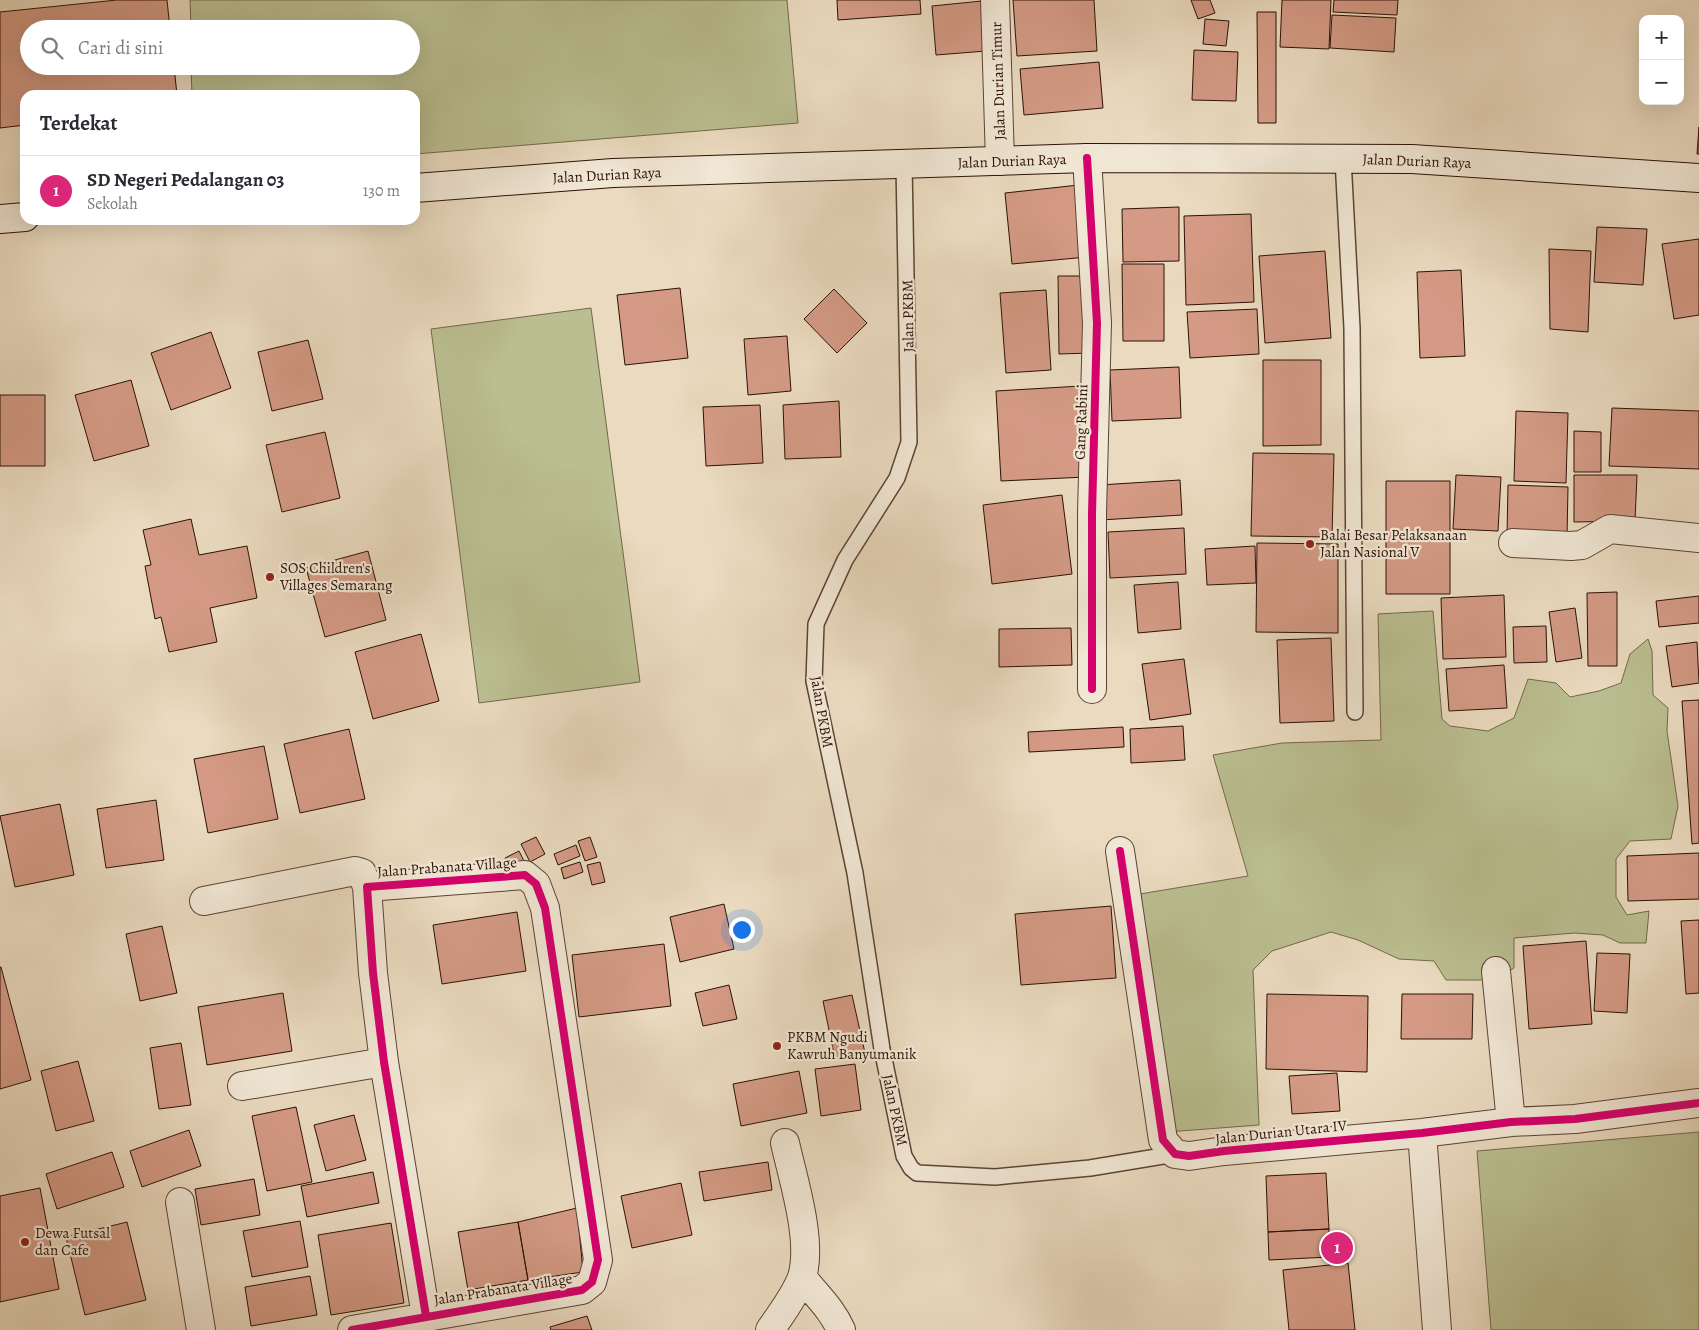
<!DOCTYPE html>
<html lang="id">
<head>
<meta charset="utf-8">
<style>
  body { margin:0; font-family:Alegreya,serif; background:#f2f2f3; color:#2b2b33 }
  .controls { position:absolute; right:15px; top:15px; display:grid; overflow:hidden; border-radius:10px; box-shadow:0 5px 20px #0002 }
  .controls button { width:45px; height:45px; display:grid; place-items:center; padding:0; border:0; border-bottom:1px solid #e1e1e2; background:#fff; color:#2b2b33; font:25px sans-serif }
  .you { position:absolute; left:741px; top:929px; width:18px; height:18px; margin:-12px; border:4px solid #fff; border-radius:50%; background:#1a73e8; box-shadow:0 0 0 8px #1a73e833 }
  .badge { display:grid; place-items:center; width:32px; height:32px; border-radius:50%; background:#db2777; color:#fff; font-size:16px; font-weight:700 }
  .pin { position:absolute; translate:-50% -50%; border:2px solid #fff; box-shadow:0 1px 5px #0006 }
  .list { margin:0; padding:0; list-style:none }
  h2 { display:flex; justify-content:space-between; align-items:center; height:65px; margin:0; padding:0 20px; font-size:21px }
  h2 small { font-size:16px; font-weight:400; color:#7c7c81 }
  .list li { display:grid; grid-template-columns:32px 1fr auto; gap:15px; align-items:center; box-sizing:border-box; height:70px; padding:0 20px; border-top:1px solid #e1e1e2 }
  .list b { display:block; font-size:19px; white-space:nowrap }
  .list p { margin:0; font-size:16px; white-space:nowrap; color:#7c7c81 }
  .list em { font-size:16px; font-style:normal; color:#7c7c81 }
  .icon { flex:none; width:28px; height:28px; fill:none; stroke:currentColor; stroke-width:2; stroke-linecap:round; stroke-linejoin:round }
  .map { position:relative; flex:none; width:1699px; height:1330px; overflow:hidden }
  .search { position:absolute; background:#fff; box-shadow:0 5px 20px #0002; left:20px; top:20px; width:400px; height:55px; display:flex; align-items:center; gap:12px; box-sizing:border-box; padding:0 18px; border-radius:28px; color:#7c7c81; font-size:19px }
  .panel { position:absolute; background:#fff; box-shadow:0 5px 20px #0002; left:20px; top:90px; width:400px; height:135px; border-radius:15px }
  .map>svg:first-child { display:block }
  .green { fill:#babe90; stroke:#73684b }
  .building { fill:#d49a85; stroke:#2c1106 }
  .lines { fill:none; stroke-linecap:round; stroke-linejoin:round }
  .service-casing { stroke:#5c4334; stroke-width:18 }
  .minor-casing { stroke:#5c4334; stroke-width:30 }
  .secondary-casing { stroke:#2c1106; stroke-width:30 }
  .service { stroke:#f1e7d5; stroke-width:15 }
  .minor { stroke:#f1e7d5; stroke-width:28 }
  .secondary { stroke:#f1e7d5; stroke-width:28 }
  .cycleway-casing { stroke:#f1e7d5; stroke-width:11 }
  .cycleway { stroke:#d6006c; stroke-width:8 }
  .poi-dot { fill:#8f2418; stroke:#f1e7d5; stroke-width:2 }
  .labels { text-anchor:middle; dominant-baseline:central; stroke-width:4.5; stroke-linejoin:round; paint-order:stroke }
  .street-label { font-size:15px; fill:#2c1106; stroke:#f1e7d5 }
  .poi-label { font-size:15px; fill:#2c1106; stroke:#f1e7d5; text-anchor:start }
</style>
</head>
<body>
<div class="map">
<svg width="1699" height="1330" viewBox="0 0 1699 1330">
  <rect width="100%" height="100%" fill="#eadabf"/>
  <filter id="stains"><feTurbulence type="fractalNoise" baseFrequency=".004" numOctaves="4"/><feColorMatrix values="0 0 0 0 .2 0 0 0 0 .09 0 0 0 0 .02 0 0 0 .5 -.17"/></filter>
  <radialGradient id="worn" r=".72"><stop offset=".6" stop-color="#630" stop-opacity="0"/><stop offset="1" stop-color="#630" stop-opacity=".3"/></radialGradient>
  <path class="green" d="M 190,0 L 787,0 L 798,123 L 415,154 L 415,95 L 192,95 L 191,66 L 411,66 L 411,29 L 191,29 Z
    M 591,308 L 640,682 L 479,703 L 431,329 Z
    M 1433,611 L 1442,719 L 1450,726 L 1488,731 L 1514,718 L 1528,679 L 1556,683 L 1570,697 L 1599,691 L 1621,683 L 1630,654 L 1648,639 L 1652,651 L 1653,695 L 1668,708 L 1667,731 L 1678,806 L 1671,839 L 1630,841 L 1616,859 L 1616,897 L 1627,915 L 1649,911 L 1646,943 L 1620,943 L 1603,935 L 1575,933 L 1514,938 L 1514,968 L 1494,980 L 1446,980 L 1434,961 L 1399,959 L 1358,940 L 1331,932 L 1272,951 L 1253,970 L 1259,1125 L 1167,1132 L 1140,894 L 1248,876 L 1213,755 L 1282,743 L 1381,740 L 1378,614 Z
    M 1699,1132 L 1699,1330 L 1491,1330 L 1477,1151 Z"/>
  <path class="building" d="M 117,0 L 167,0 L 170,29 L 29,29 L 29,66 L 174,66 L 177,95 L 25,95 L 25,125 L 0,128 L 0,12 Z
    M 837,0 L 920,0 L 921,14 L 838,20 Z
    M 1013,0 L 1094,0 L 1097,51 L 1017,56 Z
    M 1191,0 L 1210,0 L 1215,13 L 1198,19 Z
    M 1282,0 L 1331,0 L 1329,49 L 1280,47 Z
    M 1334,0 L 1398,0 L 1397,15 L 1333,12 Z
    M 982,1 L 986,51 L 936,55 L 932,6 Z
    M 1257,12 L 1276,12 L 1276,123 L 1258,123 Z
    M 1332,15 L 1396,18 L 1394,52 L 1330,48 Z
    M 1205,19 L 1229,21 L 1226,46 L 1203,44 Z
    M 1194,50 L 1238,52 L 1236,101 L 1192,100 Z
    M 1099,62 L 1103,108 L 1024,115 L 1020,69 Z
    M 1699,127 L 1699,154 L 1697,154 Z
    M 1079,185 L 1087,257 L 1012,264 L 1005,193 Z
    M 1179,207 L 1179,261 L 1123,262 L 1122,209 Z
    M 1251,214 L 1254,302 L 1186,305 L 1184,216 Z
    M 1597,227 L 1647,229 L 1643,285 L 1594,282 Z
    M 1699,239 L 1699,315 L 1674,319 L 1662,244 Z
    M 1549,249 L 1591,251 L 1588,332 L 1550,329 Z
    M 1325,251 L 1331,338 L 1265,343 L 1259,256 Z
    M 1122,264 L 1164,264 L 1164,341 L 1123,341 Z
    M 1461,270 L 1465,356 L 1420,358 L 1417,272 Z
    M 1058,276 L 1090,276 L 1091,353 L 1059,354 Z
    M 680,288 L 688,358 L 625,365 L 617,295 Z
    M 834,289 L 867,323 L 837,353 L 804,319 Z
    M 1046,290 L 1051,370 L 1006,373 L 1000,293 Z
    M 1257,309 L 1259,354 L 1190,358 L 1187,312 Z
    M 211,332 L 231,388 L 171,410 L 151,353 Z
    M 787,336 L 791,391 L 748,395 L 744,339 Z
    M 308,340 L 323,399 L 272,411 L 258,352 Z
    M 1263,360 L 1321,360 L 1321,445 L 1263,446 Z
    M 1179,367 L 1181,418 L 1112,421 L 1110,370 Z
    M 131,380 L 149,446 L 94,461 L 75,395 Z
    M 1081,386 L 1086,477 L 1001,481 L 996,391 Z
    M 0,395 L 45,395 L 45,466 L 0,466 Z
    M 839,401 L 841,457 L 785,459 L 783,405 Z
    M 760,405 L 763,463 L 706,466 L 703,407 Z
    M 1612,408 L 1699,411 L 1699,469 L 1609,466 Z
    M 1516,411 L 1568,413 L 1566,483 L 1514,481 Z
    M 1574,431 L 1601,432 L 1601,472 L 1574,472 Z
    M 325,432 L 340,498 L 282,512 L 266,445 Z
    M 1253,453 L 1334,454 L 1332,537 L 1251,536 Z
    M 1456,475 L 1501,477 L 1498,531 L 1453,529 Z
    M 1574,475 L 1637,475 L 1635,521 L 1574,522 Z
    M 1180,480 L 1182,515 L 1101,520 L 1099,485 Z
    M 1386,481 L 1450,481 L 1450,594 L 1386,594 Z
    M 1508,485 L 1568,487 L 1567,538 L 1507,536 Z
    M 1062,495 L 1072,574 L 992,584 L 983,505 Z
    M 191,519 L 199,555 L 247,546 L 257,598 L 210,608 L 217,642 L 169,652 L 161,617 L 155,619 L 145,566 L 151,565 L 143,530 Z
    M 1184,528 L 1186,574 L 1110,578 L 1108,532 Z
    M 1257,543 L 1338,544 L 1338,633 L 1256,632 Z
    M 1255,546 L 1256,583 L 1207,585 L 1205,549 Z
    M 368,551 L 386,620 L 325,637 L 306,568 Z
    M 1178,582 L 1181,629 L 1138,633 L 1134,585 Z
    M 1617,592 L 1617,666 L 1588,666 L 1587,593 Z
    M 1504,595 L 1506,657 L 1443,659 L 1441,598 Z
    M 1699,596 L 1699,623 L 1659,627 L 1656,601 Z
    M 1575,608 L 1582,658 L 1556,662 L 1549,612 Z
    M 1546,626 L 1547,662 L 1514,663 L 1513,627 Z
    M 1071,628 L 1072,665 L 999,667 L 999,629 Z
    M 421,634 L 439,701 L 373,719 L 355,652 Z
    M 1331,638 L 1334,721 L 1280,723 L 1277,640 Z
    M 1697,642 L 1699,683 L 1672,687 L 1666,646 Z
    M 1184,659 L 1191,714 L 1150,720 L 1142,664 Z
    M 1504,665 L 1507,708 L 1449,711 L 1446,669 Z
    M 1699,700 L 1699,843 L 1692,844 L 1682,701 Z
    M 1183,726 L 1185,760 L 1131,763 L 1130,729 Z
    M 1123,727 L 1124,747 L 1029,752 L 1028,732 Z
    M 349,729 L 365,799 L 300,813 L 284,744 Z
    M 264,746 L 278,819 L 208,833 L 194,759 Z
    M 156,800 L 164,860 L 106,868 L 97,809 Z
    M 60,804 L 74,875 L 15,887 L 0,816 Z
    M 536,837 L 545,854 L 530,862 L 521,844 Z
    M 590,837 L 597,857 L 585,861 L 578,841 Z
    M 576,845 L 580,856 L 558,865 L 554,854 Z
    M 519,851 L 527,867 L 512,874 L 505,858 Z
    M 1699,853 L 1699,899 L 1628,901 L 1627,856 Z
    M 580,862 L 583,872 L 564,879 L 561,868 Z
    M 600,862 L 605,882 L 592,885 L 587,865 Z
    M 724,904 L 734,949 L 680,962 L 670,917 Z
    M 1111,906 L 1116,978 L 1021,985 L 1015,914 Z
    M 517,912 L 526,971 L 442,984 L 433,925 Z
    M 1699,920 L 1699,993 L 1686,994 L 1681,921 Z
    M 162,926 L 177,993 L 140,1001 L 126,934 Z
    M 1586,941 L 1592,1024 L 1529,1029 L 1523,946 Z
    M 664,944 L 671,1006 L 579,1017 L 572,955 Z
    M 1597,953 L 1630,954 L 1627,1013 L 1594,1011 Z
    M 0,967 L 1,967 L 31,1080 L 0,1089 Z
    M 729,985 L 737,1019 L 703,1026 L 695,993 Z
    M 283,993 L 292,1051 L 207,1065 L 198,1007 Z
    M 1267,994 L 1368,996 L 1367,1072 L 1266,1069 Z
    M 1402,994 L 1473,994 L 1472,1039 L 1401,1039 Z
    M 852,995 L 865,1053 L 835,1059 L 823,1001 Z
    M 181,1043 L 191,1105 L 159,1109 L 150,1048 Z
    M 78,1061 L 94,1121 L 56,1131 L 41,1071 Z
    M 855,1064 L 861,1110 L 821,1116 L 815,1069 Z
    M 799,1071 L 807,1113 L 741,1126 L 733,1084 Z
    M 1337,1073 L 1340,1111 L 1292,1114 L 1289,1076 Z
    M 296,1107 L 312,1182 L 267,1191 L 252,1116 Z
    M 354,1115 L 366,1160 L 326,1171 L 314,1125 Z
    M 189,1130 L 201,1166 L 142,1187 L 130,1151 Z
    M 112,1152 L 124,1187 L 57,1209 L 46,1174 Z
    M 768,1162 L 772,1190 L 704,1201 L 699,1172 Z
    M 373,1172 L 379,1203 L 307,1217 L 301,1186 Z
    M 1326,1173 L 1329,1229 L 1268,1232 L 1266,1176 Z
    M 254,1179 L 260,1215 L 201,1225 L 195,1189 Z
    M 681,1183 L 692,1235 L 632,1248 L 621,1196 Z
    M 40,1188 L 59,1289 L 0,1302 L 0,1196 Z
    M 577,1208 L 583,1272 L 528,1280 L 518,1222 Z
    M 300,1221 L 308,1267 L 252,1277 L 243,1231 Z
    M 127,1222 L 146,1300 L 85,1315 L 66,1237 Z
    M 518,1222 L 528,1280 L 468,1290 L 458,1232 Z
    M 391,1223 L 404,1303 L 331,1315 L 318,1235 Z
    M 1329,1229 L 1329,1257 L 1269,1260 L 1268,1232 Z
    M 1348,1263 L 1355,1330 L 1289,1330 L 1283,1270 Z
    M 310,1276 L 317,1315 L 251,1326 L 245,1287 Z
    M 587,1316 L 592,1330 L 551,1330 L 550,1327 Z"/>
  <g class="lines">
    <g class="service-casing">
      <path id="service" d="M 1343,159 L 1352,328 L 1355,712
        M 904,164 L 909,442 L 897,478 L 845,560 L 816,624 L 814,681 L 855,873 L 882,1049 L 904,1156 L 911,1168 L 917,1173 L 995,1177 L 1090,1168 L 1175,1154"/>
    </g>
    <g class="minor-casing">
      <path id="minor" d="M 995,0 L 1000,161
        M 1087,158 L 1097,323 L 1092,513 L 1092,689
        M 1513,543 L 1571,546 L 1582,545 L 1610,529 L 1699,538
        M 1120,851 L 1163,1140 L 1175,1154 L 1189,1156 L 1224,1151 L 1422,1133 L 1511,1122 L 1575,1119 L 1699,1103
        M 204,901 L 355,871 L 362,873 L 367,887
        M 1496,971 L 1511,1122
        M 242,1086 L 384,1062
        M 1422,1133 L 1437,1330
        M 180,1202 L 201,1330
        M 802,1277 C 816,1295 832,1309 841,1330
        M 352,1330 L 582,1290 L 592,1282 L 598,1260 L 545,908 L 536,884 L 525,875 L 367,887 L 373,973 L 384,1062 L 426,1316
        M 770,1330 C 780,1316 797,1292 802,1277 C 813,1241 793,1179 785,1143"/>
    </g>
    <g class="secondary-casing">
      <path id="secondary" d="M 415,188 L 613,173 L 1087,158 L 1412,159 L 1699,178
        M 0,219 L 25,217"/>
    </g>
    <use href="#service" class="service"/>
    <use href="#minor" class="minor"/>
    <use href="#secondary" class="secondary"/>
    <g class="cycleway-casing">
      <path id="cycleway" d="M 1087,158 L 1097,323 L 1092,513 L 1092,689
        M 1120,851 L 1163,1140 L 1175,1154 L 1189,1156 L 1224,1151 L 1422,1133 L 1511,1122 L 1575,1119 L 1699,1103
        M 352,1330 L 582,1290 L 592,1282 L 598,1260 L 545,908 L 536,884 L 525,875 L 367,887 L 373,973 L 384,1062 L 426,1316"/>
    </g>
    <use href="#cycleway" class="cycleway"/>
  </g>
  <g class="poi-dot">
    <circle cx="1310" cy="544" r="5"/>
    <circle cx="270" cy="577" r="5"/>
    <circle cx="777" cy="1046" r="5"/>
    <circle cx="25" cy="1242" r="5"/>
  </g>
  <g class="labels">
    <g class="street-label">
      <text transform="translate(998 81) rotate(-92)">Jalan Durian Timur</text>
      <text transform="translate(1012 161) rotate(-2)">Jalan Durian Raya</text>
      <text transform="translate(1417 161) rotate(2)">Jalan Durian Raya</text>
      <text transform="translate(607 175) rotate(-3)">Jalan Durian Raya</text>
      <text transform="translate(908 316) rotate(-91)">Jalan PKBM</text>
      <text transform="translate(1081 422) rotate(-88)">Gang Rabini</text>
      <text transform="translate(822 712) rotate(80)">Jalan PKBM</text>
      <text transform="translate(447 867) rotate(-4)">Jalan Prabanata Village</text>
      <text transform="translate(895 1110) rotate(78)">Jalan PKBM</text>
      <text transform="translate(1281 1132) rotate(-6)">Jalan Durian Utara IV</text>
      <text transform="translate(503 1289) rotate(-9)">Jalan Prabanata Village</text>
    </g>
    <g class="poi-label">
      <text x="1320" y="535">Balai Besar Pelaksanaan<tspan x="1320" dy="17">Jalan Nasional V</tspan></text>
      <text x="280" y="568">SOS Children's<tspan x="280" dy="17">Villages Semarang</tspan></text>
      <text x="787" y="1037">PKBM Ngudi<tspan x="787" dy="17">Kawruh Banyumanik</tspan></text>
      <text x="35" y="1233">Dewa Futsal<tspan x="35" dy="17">dan Cafe</tspan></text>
    </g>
  </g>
  <rect width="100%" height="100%" filter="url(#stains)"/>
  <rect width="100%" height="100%" fill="url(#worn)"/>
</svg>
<div class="controls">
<button>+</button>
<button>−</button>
</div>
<div class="you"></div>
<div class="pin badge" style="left:1337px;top:1248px">1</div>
<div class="search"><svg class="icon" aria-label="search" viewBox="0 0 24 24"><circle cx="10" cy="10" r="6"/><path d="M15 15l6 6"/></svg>Cari di sini</div>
<section class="panel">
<h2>Terdekat<small></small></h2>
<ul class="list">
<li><span class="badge">1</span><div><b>SD Negeri Pedalangan 03</b><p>Sekolah</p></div><em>130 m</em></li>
</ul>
</section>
</div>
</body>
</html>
